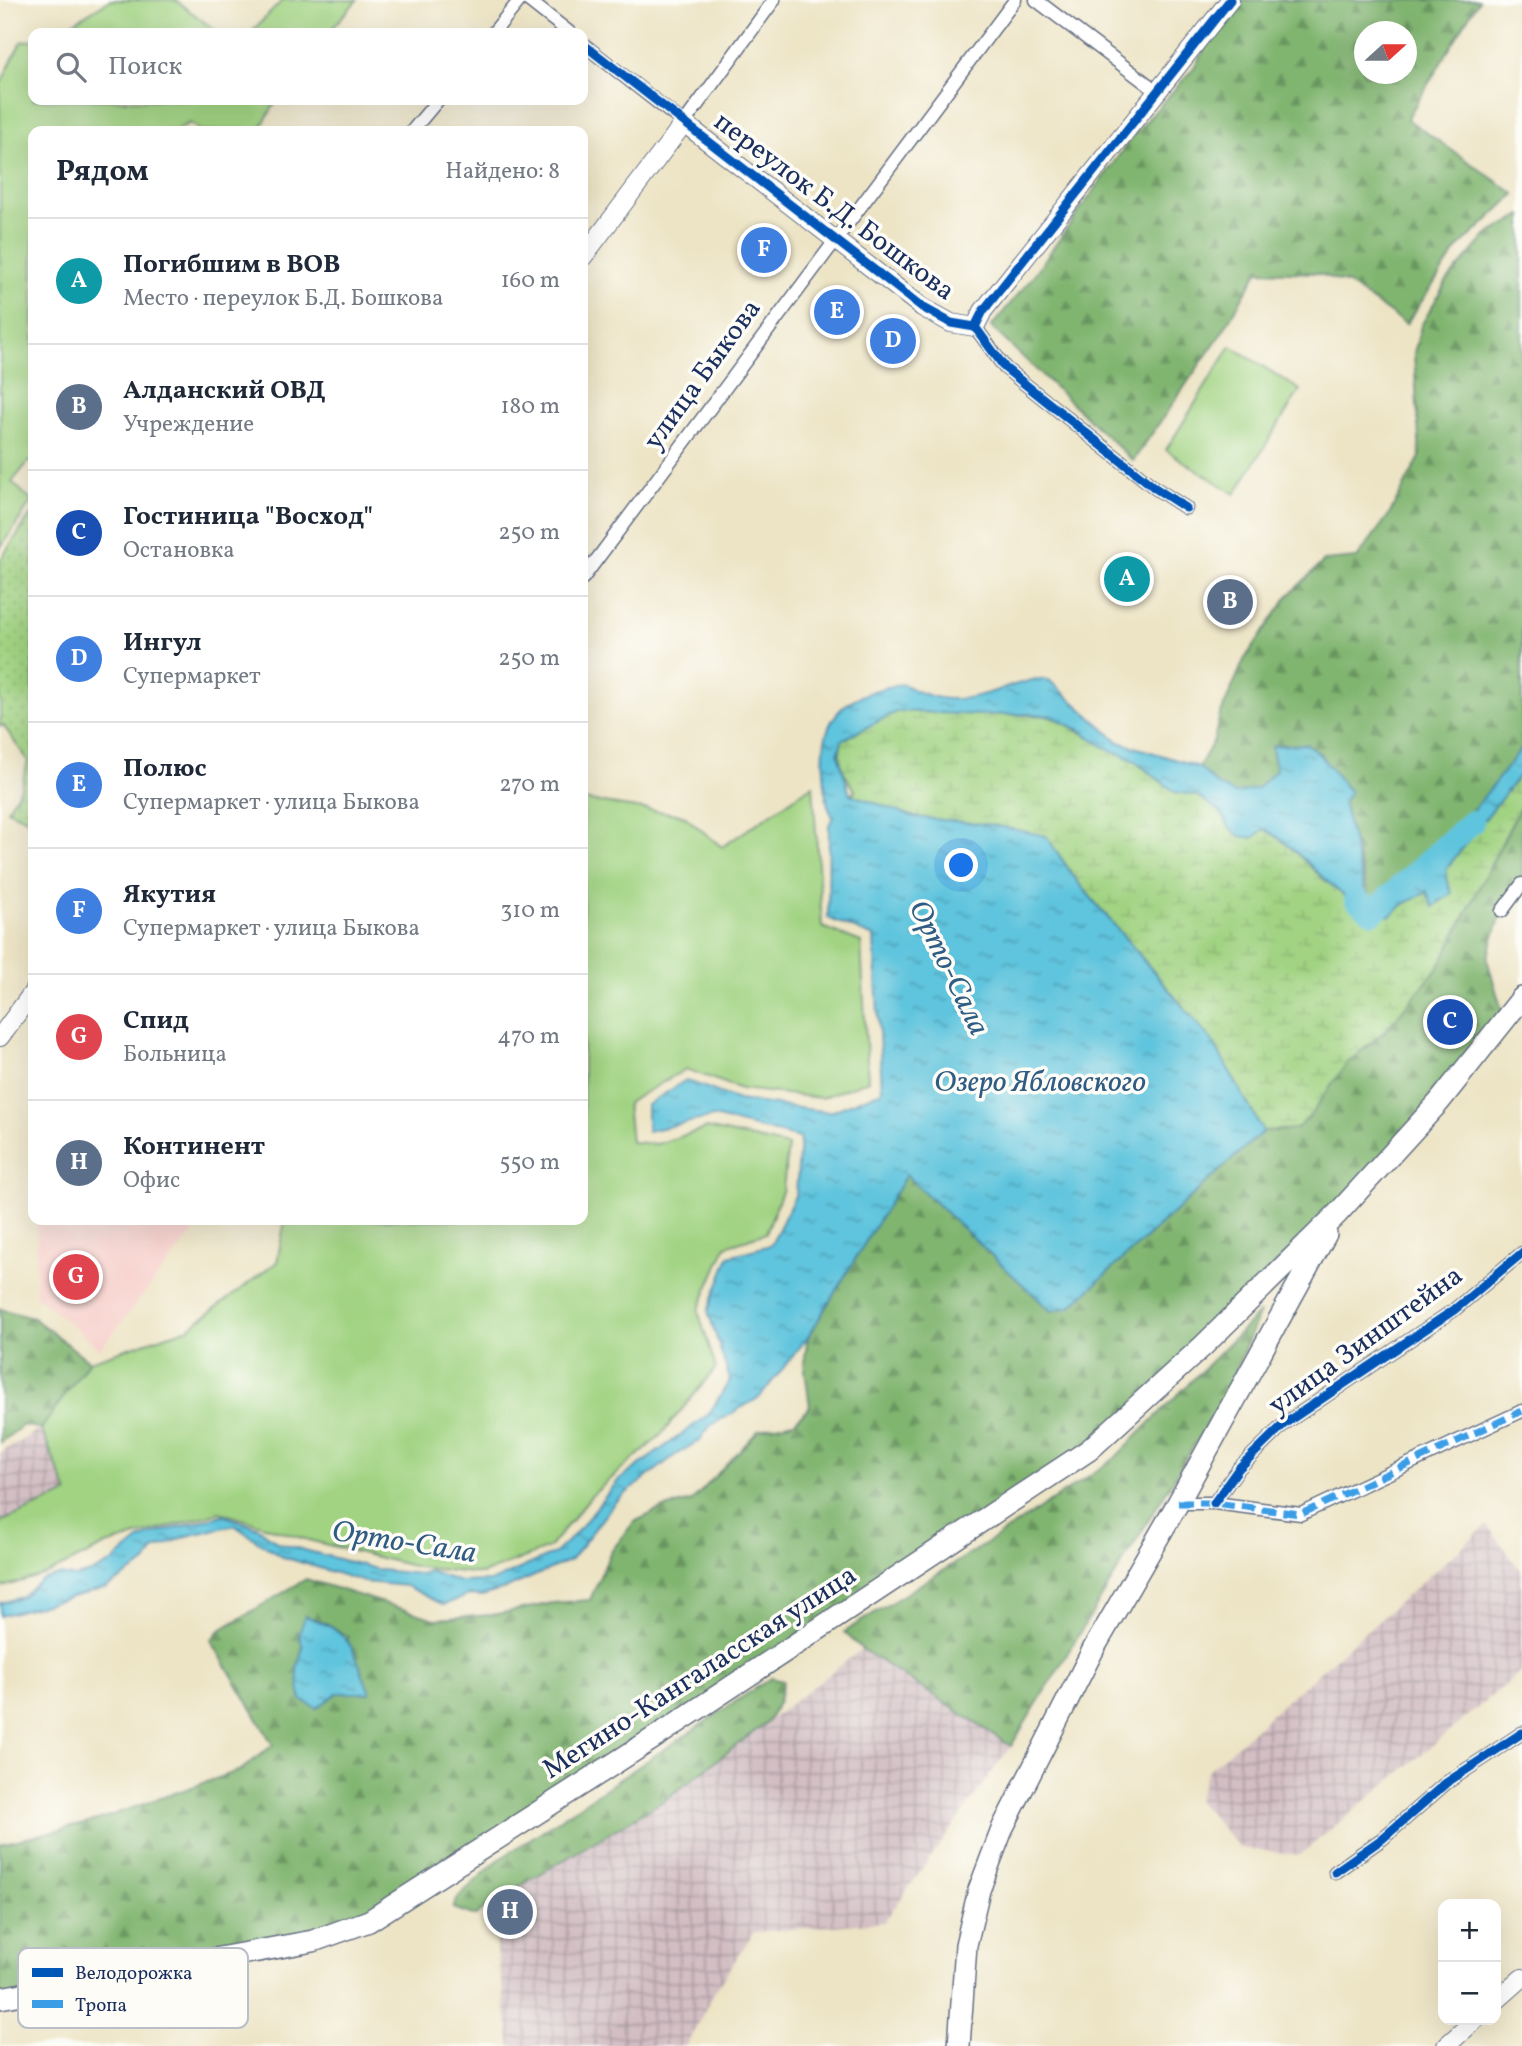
<!DOCTYPE html>
<html lang="ru">
<head>
<meta charset="utf-8">
<style>
  body { margin:0; font-family:Vollkorn,serif; background:#f6f6f7; color:#1f2937 }
  .controls { position:absolute; right:21px; bottom:21px; display:grid; overflow:hidden; border-radius:14px; box-shadow:0 7px 28px #0002 }
  .controls button { width:63px; height:63px; display:grid; place-items:center; padding:0; border:0; border-bottom:2px solid #e0e1e3; background:#fff; color:#1f2937; font:35px sans-serif }
  .compass { position:absolute; left:1354px; top:21px; width:63px; height:63px; border-radius:50%; background:#fff; box-shadow:0 7px 28px #0002; rotate:69deg }
  .you { position:absolute; left:962px; top:866px; width:24px; height:24px; margin:-18px; border:5px solid #fff; border-radius:50%; background:#1a73e8; box-shadow:0 0 0 10px #1a73e833 }
  .badge { display:grid; place-items:center; width:46px; height:46px; border-radius:50%; background:#7c3aed; color:#fff; font-size:23px; font-weight:700 }
  .pin { position:absolute; translate:-50% -50%; border:4px solid #fff; box-shadow:0 2px 7px #0006 }
  .list { margin:0; padding:0; list-style:none }
  h2 { display:flex; justify-content:space-between; align-items:center; height:91px; margin:0; padding:0 28px; font-size:30px }
  h2 small { font-size:23px; font-weight:400; color:#747a83 }
  .list li { display:grid; grid-template-columns:46px 1fr auto; gap:21px; align-items:center; box-sizing:border-box; height:126px; padding:0 28px; border-top:2px solid #e0e1e3 }
  .list b { display:block; font-size:26px; white-space:nowrap }
  .list p { margin:0; font-size:23px; white-space:nowrap; color:#747a83 }
  .list em { font-size:23px; font-style:normal; color:#747a83 }
  .icon { flex:none; width:38px; height:38px; fill:none; stroke:currentColor; stroke-width:2; stroke-linecap:round; stroke-linejoin:round }
  .map { position:relative; flex:none; width:1522px; height:2046px; overflow:hidden }
  .search { position:absolute; background:#fff; box-shadow:0 7px 28px #0002; left:28px; top:28px; width:560px; height:77px; display:flex; align-items:center; gap:18px; box-sizing:border-box; padding:0 24px; border-radius:14px; color:#747a83; font-size:26px }
  .panel { position:absolute; background:#fff; box-shadow:0 7px 28px #0002; left:28px; top:126px; width:560px; height:1099px; border-radius:14px }
  .map>svg:first-child { display:block }
  .built { fill:#f7d0cc }
  .industrial { fill:url(#industrial-grid) }
  .green { fill:#a1d382; stroke:#5e8170; stroke-width:2 }
  .forest { fill:url(#forest-firs); stroke:#4e7267; stroke-width:2; fill-rule:evenodd }
  .wetland { fill:url(#wetland-marsh); stroke:#5e8170; stroke-width:2 }
  .park { fill:url(#park-dots); stroke:#5e8170; stroke-width:2 }
  .water { fill:url(#water-ripples); stroke:#3d7a9e; stroke-width:2 }
  .lines { fill:none; stroke-linecap:round; stroke-linejoin:round }
  .river { stroke:#5fc4dd; stroke-width:24 }
  .street-casing { stroke:#646e82; stroke-width:15 }
  .secondary-casing { stroke:#646e82; stroke-width:20 }
  .primary-casing { stroke:#646e82; stroke-width:24 }
  .street { stroke:#fff; stroke-width:12 }
  .secondary { stroke:#fff; stroke-width:18 }
  .primary { stroke:#fff; stroke-width:21 }
  .quiet { stroke:#3b9de6; stroke-width:7; stroke-dasharray:14 7; stroke-linecap:butt }
  .cycleway-casing { stroke:#fdfcf7; stroke-width:13 }
  .cycleway { stroke:#0057b8; stroke-width:9 }
  .labels { text-anchor:middle; dominant-baseline:central; stroke-width:7; stroke-linejoin:round; paint-order:stroke }
  .street-label { font-size:28px; fill:#1b2f5e; stroke:#fdfcf7 }
  .water-label { font-size:30px; font-style:italic; fill:#2f5c84; stroke:#fdfcf7 }
  .key { fill:#fdfcf7; stroke:#b9bec9; stroke-width:2 }
  .key-label { font-size:19px; fill:#1b2f5e }
</style>
</head>
<body>
<div class="map">
<svg width="1522" height="2046" viewBox="0 0 1522 2046">
  <defs>
    <pattern id="industrial-grid" width="8" height="8" patternUnits="userSpaceOnUse" patternTransform="scale(1.75)"><rect width="8" height="8" fill="#d2bec3"/><path d="M0 4h8M4 0v8" fill="none" stroke="#aa9ba2"/></pattern>
    <pattern id="forest-firs" width="22" height="20" patternUnits="userSpaceOnUse" patternTransform="scale(1.75)"><rect width="22" height="20" fill="#80b570"/><path d="M5 1l3.5 6h-7zM16 11l3.5 6h-7z" fill="#68945f"/></pattern>
    <pattern id="wetland-marsh" width="20" height="14" patternUnits="userSpaceOnUse" patternTransform="scale(1.75)"><rect width="20" height="14" fill="#a1d382"/><path d="M1 5h8M5 5V1M11 12h8M15 12V8" fill="none" stroke="#8ab573"/></pattern>
    <pattern id="park-dots" width="8" height="8" patternUnits="userSpaceOnUse" patternTransform="scale(1.75)"><rect width="8" height="8" fill="#a1d382"/><path d="M2 2h.1M6 6h.1" fill="none" stroke="#8ab573" stroke-width="1.8" stroke-linecap="round"/></pattern>
    <pattern id="water-ripples" width="26" height="14" patternUnits="userSpaceOnUse" patternTransform="scale(1.75)"><rect width="26" height="14" fill="#5fc4dd"/><path d="M2 4q2-2 4 0t4 0M15 11q2-2 4 0t4 0" fill="none" stroke="#4ea0b6"/></pattern>
  </defs>
  <rect width="100%" height="100%" fill="#fdfcf7"/>
  <filter id="ink" filterUnits="userSpaceOnUse"><feTurbulence type="fractalNoise" baseFrequency=".0143" numOctaves="2"/><feDisplacementMap in="SourceGraphic" scale="14" xChannelSelector="R" yChannelSelector="G"/><feConvolveMatrix kernelMatrix="1 2 1 2 8 2 1 2 1" color-interpolation-filters="sRGB"/></filter>
  <filter id="wash" filterUnits="userSpaceOnUse"><feTurbulence type="fractalNoise" baseFrequency=".00686" numOctaves="4" result="noise"/><feDisplacementMap in="SourceGraphic" scale="28" xChannelSelector="R" yChannelSelector="G"/><feGaussianBlur stdDeviation="1.57" result="paint"/><feColorMatrix in="noise" values="0 0 0 0 0 0 0 0 0 0 0 0 0 0 0 0 0 1.4 0 .05"/><feComposite in="paint" operator="in"/></filter>
  <g filter="url(#wash)">
    <rect width="100%" height="100%" fill="#ede4c5"/>
    <path class="built" d="M 37,1220 L 203,1220 L 100,1349 L 36,1296 Z"/>
    <path class="industrial" d="M 41,1429 L 68,1493 L 0,1522 L 0,1453 Z
      M 1487,1525 L 1522,1572 L 1522,1671 L 1300,1855 L 1240,1848 L 1197,1800 L 1207,1771 Z
      M 862,1649 L 1011,1746 L 884,1922 L 754,1932 L 715,1991 L 686,2046 L 511,2046 L 490,1903 L 665,1800 Z"/>
    <path class="green" d="M 110,0 L 175,0 L 219,33 L 56,33 Z
      M 283,0 L 357,0 L 328,33 L 250,33 Z
      M 33,40 L 33,100 L 277,100 L 259,131 L 200,131 L 190,123 L 174,131 L 33,131 L 33,463 L 29,461 L 12,482 L 32,501 L 0,548 L 0,85 L 21,42 Z
      M 1231,346 L 1300,390 L 1235,494 L 1166,450 Z
      M 813,785 L 822,927 L 861,942 L 868,1081 L 821,1098 L 741,1089 L 686,1069 L 627,1103 L 631,1142 L 657,1144 L 707,1128 L 788,1146 L 783,1189 L 766,1233 L 726,1246 L 698,1311 L 716,1368 L 660,1436 L 591,1496 L 549,1548 L 482,1574 L 417,1567 L 308,1540 L 220,1512 L 106,1545 L 49,1573 L 0,1588 L 0,1522 L 68,1493 L 41,1429 L 89,1361 L 189,1328 L 277,1262 L 285,1220 L 583,1220 L 583,800 L 683,815 L 722,847 Z"/>
    <path class="forest" d="M 1233,0 L 1479,0 L 1407,119 L 1515,194 L 1458,248 L 1406,324 L 1348,284 L 1317,273 L 1258,271 L 1223,331 L 1133,461 L 991,327 L 1031,279 L 1132,137 L 1193,69 ZM 1364,32 L 1406,32 L 1406,74 L 1364,74 Z
      M 1522,215 L 1522,751 L 1466,830 L 1373,912 L 1343,802 L 1350,792 L 1328,768 L 1323,756 L 1307,744 L 1272,746 L 1276,770 L 1258,788 L 1235,795 L 1216,784 L 1199,767 L 1214,740 L 1219,718 L 1244,660 L 1288,596 L 1324,561 L 1357,558 L 1389,515 L 1420,457 L 1414,353 L 1421,326 L 1446,282 L 1487,235 Z
      M 1522,803 L 1522,884 L 1502,911 L 1487,959 L 1504,1018 L 1439,1102 L 1089,1450 L 369,1921 L 0,1998 L 0,1844 L 92,1822 L 241,1770 L 273,1745 L 211,1640 L 219,1631 L 306,1579 L 435,1619 L 492,1615 L 553,1603 L 590,1600 L 610,1553 L 634,1522 L 661,1509 L 692,1501 L 759,1430 L 794,1422 L 810,1407 L 804,1363 L 808,1337 L 906,1174 L 1051,1311 L 1070,1307 L 1263,1131 L 1296,1129 L 1347,1063 L 1386,1030 L 1439,967 ZM 305,1616 L 328,1624 L 348,1637 L 337,1693 L 317,1708 L 297,1669 L 303,1647 Z
      M 0,1309 L 33,1318 L 89,1361 L 41,1429 L 23,1425 L 0,1443 Z
      M 1260,1312 L 1226,1393 L 1011,1746 L 862,1649 L 844,1632 L 1008,1530 L 1114,1459 Z
      M 771,1678 L 783,1681 L 779,1701 L 768,1721 L 665,1800 L 491,1903 L 476,1916 L 453,1908 L 459,1896 L 497,1861 Z"/>
    <path class="wetland" d="M 898,710 L 1051,716 L 1134,761 L 1175,792 L 1196,795 L 1222,813 L 1229,827 L 1264,829 L 1280,837 L 1322,878 L 1372,912 L 1466,830 L 1522,751 L 1522,803 L 1439,967 L 1386,1030 L 1347,1063 L 1309,1117 L 1296,1129 L 1263,1131 L 1213,1042 L 1076,880 L 1046,836 L 914,817 L 850,794 L 855,790 C 843,773 836,760 842,740 Z"/>
    <path class="park" d="M 33,512 L 33,822 L 7,810 L 20,790 L 28,761 L 3,725 L 0,726 L 0,560 Z"/>
    <path class="water" d="M 1036,679 L 1049,680 L 1119,742 L 1199,767 L 1216,784 L 1235,794 L 1258,788 L 1276,770 L 1272,746 L 1307,744 C 1325,756 1335,776 1350,792 L 1343,802 L 1367,901 L 1389,907 L 1414,890 L 1444,858 L 1453,836 L 1522,748 L 1522,772 L 1447,868 L 1446,877 L 1452,893 L 1433,907 L 1427,892 L 1404,904 L 1390,916 C 1338,910 1308,851 1264,829 L 1253,838 L 1240,836 L 1229,827 L 1222,813 L 1196,795 L 1175,792 L 1135,761 L 1104,747 L 1083,732 L 1051,716 L 1035,714 L 979,715 L 898,711 L 842,740 L 838,754 L 850,794 L 914,817 L 993,825 L 1046,836 L 1076,880 L 1213,1042 L 1263,1131 L 1070,1307 L 1051,1311 L 906,1175 L 808,1337 L 760,1397 L 710,1426 L 700,1440 L 674,1456 L 615,1502 L 571,1560 L 507,1588 L 482,1596 L 469,1595 L 444,1605 L 406,1586 L 365,1582 L 280,1556 L 234,1525 L 187,1536 L 154,1550 L 146,1563 L 106,1588 L 0,1616 L 0,1603 L 22,1597 L 41,1580 L 58,1575 L 76,1577 L 91,1573 L 111,1563 L 139,1540 L 150,1535 L 223,1515 L 258,1528 L 278,1543 L 380,1570 L 419,1574 L 429,1571 L 460,1582 L 493,1581 L 555,1553 L 575,1534 L 618,1481 L 709,1414 L 730,1380 L 708,1311 L 729,1256 L 771,1245 L 796,1194 L 800,1138 L 713,1117 L 647,1131 L 647,1105 L 686,1080 L 738,1100 L 830,1112 L 882,1091 L 874,937 L 828,918 L 829,825 L 833,817 C 825,804 825,786 824,770 C 819,711 850,693 903,684 C 955,714 982,692 1036,679 Z
      M 305,1616 C 354,1632 352,1648 370,1693 L 337,1693 L 317,1708 L 301,1700 L 297,1669 L 303,1647 L 299,1635 Z"/>
    <g class="lines">
      <path class="river" d="M 1356,899 L 1373,912 L 1472,822"/>
    </g>
  </g>
  <g filter="url(#ink)">
    <g class="lines">
      <g class="street-casing">
        <path id="street" d="M 528,0 L 570,33
          M 1036,0 L 1158,92
          M 493,33 L 520,0
          M 583,44 L 684,123 L 774,0
          M 412,131 L 438,100
          M 975,327 L 1005,368 L 1155,488 L 1186,508
          M 583,578 L 1015,0
          M 1502,911 L 1522,884
          M 1178,1503 L 1214,1503 L 1301,1514 L 1522,1411
          M 1214,1503 L 1239,1468 L 1284,1424 L 1454,1310 L 1522,1253
          M 1335,1872 L 1382,1839 L 1446,1783 L 1522,1733"/>
      </g>
      <g class="secondary-casing">
        <path id="secondary" d="M 583,257 L 684,123 L 922,307 L 951,323 L 975,327 L 983,311 L 1230,0
          M 0,1037 L 33,992
          M 1496,2001 L 1522,1978
          M 1446,2046 L 1475,2020"/>
      </g>
      <g class="primary-casing">
        <path id="primary" d="M 0,1998 L 313,1941 L 369,1921 L 657,1736 L 1089,1450 L 1203,1346 L 1337,1214 L 1439,1102 L 1522,998
          M 959,2046 L 966,1945 L 979,1890 L 1003,1827 L 1094,1648 L 1178,1503 L 1326,1234"/>
      </g>
      <use href="#street" class="street"/>
      <use href="#secondary" class="secondary"/>
      <use href="#primary" class="primary"/>
      <path class="quiet" d="M 1178,1503 L 1214,1503 L 1301,1514 L 1522,1411"/>
      <g class="cycleway-casing">
        <path id="cycleway" d="M 583,44 L 922,307 L 951,323 L 975,327 L 1005,368 L 1155,488 L 1186,508
          M 975,327 L 983,311 L 1230,0
          M 1214,1503 L 1239,1468 L 1284,1424 L 1454,1310 L 1522,1253
          M 1335,1872 L 1382,1839 L 1446,1783 L 1522,1733"/>
      </g>
      <use href="#cycleway" class="cycleway"/>
    </g>
  </g>
  <g class="labels">
    <g class="street-label">
      <text transform="translate(834 207) rotate(37)">переулок Б.Д. Бошкова</text>
      <text transform="translate(703 375) rotate(-54)">улица Быкова</text>
      <text transform="translate(1366 1341) rotate(-36)">улица Зинштейна</text>
      <text transform="translate(700 1673) rotate(-33)">Мегино-Кангаласская улица</text>
    </g>
    <g class="water-label">
      <text transform="translate(948 968) rotate(64)">Орто-Сала</text>
      <text x="1040" y="1083">Озеро Ябловского</text>
      <text transform="translate(404 1543) rotate(9)">Орто-Сала</text>
    </g>
  </g>
  <rect x="18" y="1948" width="230" height="80" rx="10" class="key"/>
  <rect x="32" y="1968" width="31" height="9" fill="#0057b8"/>
  <rect x="32" y="2000" width="31" height="8" fill="#3b9de6"/>
  <g class="key-label">
    <text x="75" y="1979">Велодорожка</text>
    <text x="75" y="2011">Тропа</text>
  </g>
</svg>
<div class="controls">
<button>+</button>
<button>−</button>
</div>
<svg class="compass" viewBox="-18 -18 36 36"><path d="M0-13l5 13h-10z" fill="#e53935"/><path d="M0 13l5-13h-10z" fill="#747a83"/></svg>
<div class="you"></div>
<div class="pin badge" style="left:1127px;top:579px;background:#0f9aa8">A</div>
<div class="pin badge" style="left:1230px;top:602px;background:#5c6f8a">B</div>
<div class="pin badge" style="left:1450px;top:1022px;background:#1a4fb4">C</div>
<div class="pin badge" style="left:893px;top:341px;background:#3f7fe0">D</div>
<div class="pin badge" style="left:837px;top:312px;background:#3f7fe0">E</div>
<div class="pin badge" style="left:764px;top:250px;background:#3f7fe0">F</div>
<div class="pin badge" style="left:76px;top:1277px;background:#e0444e">G</div>
<div class="pin badge" style="left:510px;top:1912px;background:#5c6f8a">H</div>
<div class="search"><svg class="icon" aria-label="search" viewBox="0 0 24 24"><circle cx="10" cy="10" r="6"/><path d="M15 15l6 6"/></svg>Поиск</div>
<section class="panel">
<h2>Рядом<small>Найдено: 8</small></h2>
<ul class="list">
<li><span class="badge" style="background:#0f9aa8">A</span><div><b>Погибшим в ВОВ</b><p>Место · переулок Б.Д. Бошкова</p></div><em>160 m</em></li>
<li><span class="badge" style="background:#5c6f8a">B</span><div><b>Алданский ОВД</b><p>Учреждение</p></div><em>180 m</em></li>
<li><span class="badge" style="background:#1a4fb4">C</span><div><b>Гостиница &quot;Восход&quot;</b><p>Остановка</p></div><em>250 m</em></li>
<li><span class="badge" style="background:#3f7fe0">D</span><div><b>Ингул</b><p>Супермаркет</p></div><em>250 m</em></li>
<li><span class="badge" style="background:#3f7fe0">E</span><div><b>Полюс</b><p>Супермаркет · улица Быкова</p></div><em>270 m</em></li>
<li><span class="badge" style="background:#3f7fe0">F</span><div><b>Якутия</b><p>Супермаркет · улица Быкова</p></div><em>310 m</em></li>
<li><span class="badge" style="background:#e0444e">G</span><div><b>Спид</b><p>Больница</p></div><em>470 m</em></li>
<li><span class="badge" style="background:#5c6f8a">H</span><div><b>Континент</b><p>Офис</p></div><em>550 m</em></li>
</ul>
</section>
</div>
</body>
</html>
